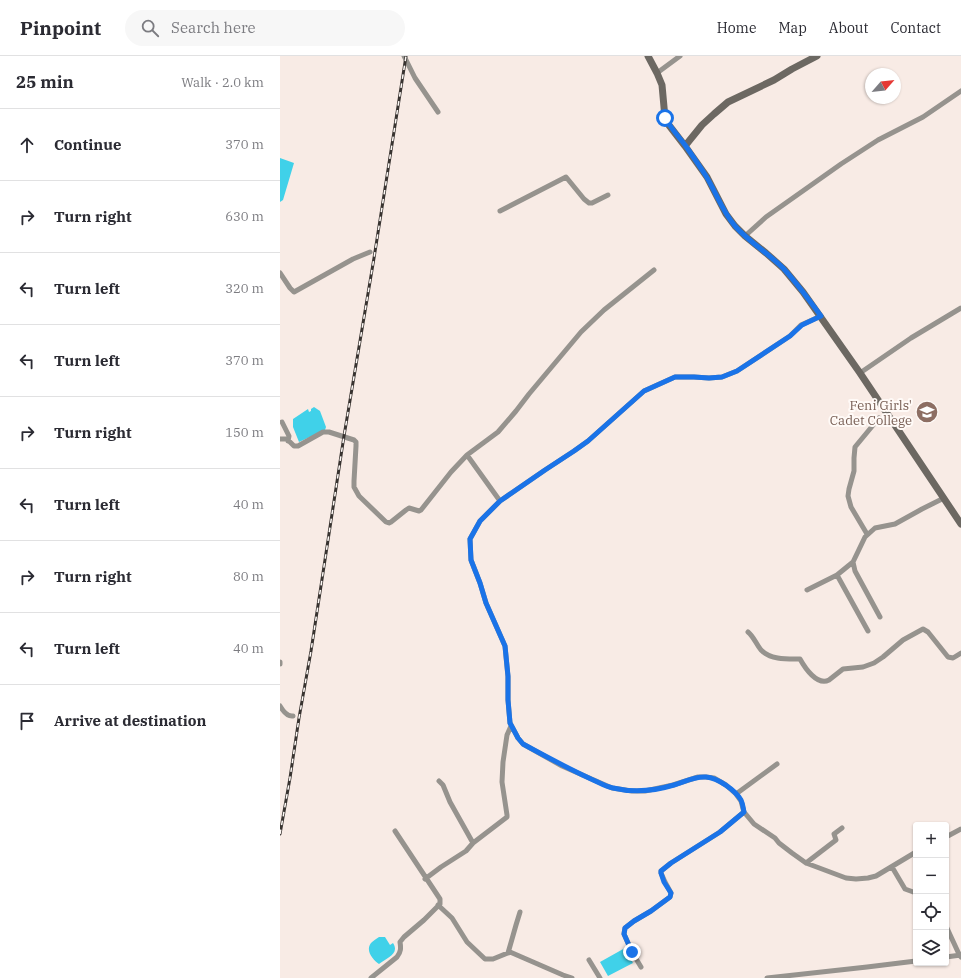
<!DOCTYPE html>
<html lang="en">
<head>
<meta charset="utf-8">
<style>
  body { margin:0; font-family:"IBM Plex Serif",serif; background:#f7f7f7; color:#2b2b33 }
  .controls { position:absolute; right:12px; bottom:12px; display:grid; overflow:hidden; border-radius:4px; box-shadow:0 1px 3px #0004 }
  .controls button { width:36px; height:36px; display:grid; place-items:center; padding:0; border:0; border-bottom:1px solid #e1e1e2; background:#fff; color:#2b2b33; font:20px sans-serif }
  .compass { position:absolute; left:585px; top:12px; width:36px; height:36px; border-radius:50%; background:#fff; box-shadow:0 1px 3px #0004; rotate:62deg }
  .stop { position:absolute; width:12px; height:12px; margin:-9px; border:3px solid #1a73e8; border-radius:50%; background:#fff }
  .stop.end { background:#1a73e8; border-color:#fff; box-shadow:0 1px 4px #0008 }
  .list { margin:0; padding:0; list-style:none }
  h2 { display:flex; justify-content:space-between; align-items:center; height:52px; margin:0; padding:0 16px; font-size:17px }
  h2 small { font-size:13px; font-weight:400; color:#7c7c81 }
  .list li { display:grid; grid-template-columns:26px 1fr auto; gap:12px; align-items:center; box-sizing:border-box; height:72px; padding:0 16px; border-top:1px solid #e1e1e2 }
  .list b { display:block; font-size:15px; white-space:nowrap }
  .list em { font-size:13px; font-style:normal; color:#7c7c81 }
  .icon { flex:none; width:22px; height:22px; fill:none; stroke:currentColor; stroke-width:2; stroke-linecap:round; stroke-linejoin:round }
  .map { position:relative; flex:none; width:681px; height:922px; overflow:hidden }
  header { display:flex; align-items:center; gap:24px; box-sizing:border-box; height:56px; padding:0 20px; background:#fff; border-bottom:1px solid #e1e1e2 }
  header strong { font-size:19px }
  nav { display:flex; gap:22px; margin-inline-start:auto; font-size:14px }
  .search { width:280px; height:36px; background:#f7f7f7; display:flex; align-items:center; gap:10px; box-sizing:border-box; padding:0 14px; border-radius:22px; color:#7c7c81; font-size:15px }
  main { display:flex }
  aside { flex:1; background:#fff }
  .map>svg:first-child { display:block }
  .water { fill:#40d1e9 }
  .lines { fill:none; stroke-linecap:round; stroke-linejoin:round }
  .street { stroke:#96938e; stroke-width:5 }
  .secondary { stroke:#6c6862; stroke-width:7 }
  .rail-casing { stroke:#383330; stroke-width:3 }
  .rail { stroke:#fffaf7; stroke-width:1.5; stroke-dasharray:4.5; stroke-linecap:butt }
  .route { stroke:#1a73e8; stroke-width:5 }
  .labels { text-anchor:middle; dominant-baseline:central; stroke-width:4; stroke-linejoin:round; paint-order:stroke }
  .education-label { font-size:13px; fill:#785e54; stroke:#fffaf7; text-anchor:end }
</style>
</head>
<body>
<header>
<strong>Pinpoint</strong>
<div class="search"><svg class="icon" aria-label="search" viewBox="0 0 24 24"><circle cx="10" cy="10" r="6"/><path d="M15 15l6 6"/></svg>Search here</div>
<nav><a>Home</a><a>Map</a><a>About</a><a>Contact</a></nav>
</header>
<main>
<aside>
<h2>25 min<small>Walk · 2.0 km</small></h2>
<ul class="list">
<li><svg class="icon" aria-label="ahead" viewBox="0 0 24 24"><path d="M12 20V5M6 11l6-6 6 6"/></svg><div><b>Continue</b></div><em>370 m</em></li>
<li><svg class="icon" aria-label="right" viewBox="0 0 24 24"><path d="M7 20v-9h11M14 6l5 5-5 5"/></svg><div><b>Turn right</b></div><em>630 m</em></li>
<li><svg class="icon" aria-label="left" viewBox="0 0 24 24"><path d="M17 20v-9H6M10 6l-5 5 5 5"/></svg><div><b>Turn left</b></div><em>320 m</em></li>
<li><svg class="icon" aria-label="left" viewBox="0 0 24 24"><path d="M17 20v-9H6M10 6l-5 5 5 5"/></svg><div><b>Turn left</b></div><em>370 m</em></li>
<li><svg class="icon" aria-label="right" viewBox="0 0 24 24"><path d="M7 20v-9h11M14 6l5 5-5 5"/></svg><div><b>Turn right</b></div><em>150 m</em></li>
<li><svg class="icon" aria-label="left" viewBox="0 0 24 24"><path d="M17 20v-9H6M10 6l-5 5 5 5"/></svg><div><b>Turn left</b></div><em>40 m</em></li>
<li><svg class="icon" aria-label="right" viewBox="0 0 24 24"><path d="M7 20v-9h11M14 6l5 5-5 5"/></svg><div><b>Turn right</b></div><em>80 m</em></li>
<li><svg class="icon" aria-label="left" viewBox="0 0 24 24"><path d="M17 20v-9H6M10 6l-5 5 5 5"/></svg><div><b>Turn left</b></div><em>40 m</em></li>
<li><svg class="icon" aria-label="arrive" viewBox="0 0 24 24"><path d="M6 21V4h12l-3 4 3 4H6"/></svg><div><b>Arrive at destination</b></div></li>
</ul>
</aside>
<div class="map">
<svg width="681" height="922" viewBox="0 0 681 922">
  <rect width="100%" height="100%" fill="#f8ebe5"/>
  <path class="water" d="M 0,102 L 14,107 L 3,144 L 0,146 Z
    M 34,351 L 40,355 L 46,371 L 45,374 L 19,386 L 13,371 L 13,363 L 28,353 L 29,356 L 31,355 L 31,353 Z
    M 99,881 L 105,881 L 110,889 L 113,887 C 120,898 107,902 99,908 C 93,904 85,895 91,887 C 93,885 96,883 99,881 Z
    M 345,892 L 353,907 L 328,920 L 320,906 Z"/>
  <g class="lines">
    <path class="street" d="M 124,0 L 135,22 L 158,56
      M 377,17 L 400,0
      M 220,155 L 286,121 L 304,143 L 309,147 L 312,147 L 328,139
      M 465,180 L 486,161 L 561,108 L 598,84 L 643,61 L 681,35
      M 0,217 L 10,232 L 14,236 L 73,203 L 90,196
      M 541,260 L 521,269 L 510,280 L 457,315 L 442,321 L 429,322 L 414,321 L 395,321 L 364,335 L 308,385 L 294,395 L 265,414 L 220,445 L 200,465 L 190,483 L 191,504 L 200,527 L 206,547 L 225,590 L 228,621 L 228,644 L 230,667 L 238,682 L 243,688 L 282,710 L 332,732 L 352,735 L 365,735 L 393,729 L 418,721 L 426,721 L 434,722 L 446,729 L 456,738 L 461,745 L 464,756 L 474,768 L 495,782 L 499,787 L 512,797 L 526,807 L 566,822 L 576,823 L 588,822 L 596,820 L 636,796
      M 580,317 L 631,282 L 681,252
      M 2,366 L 9,380 L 8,385
      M 0,383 L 7,383 L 14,390 L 18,390 L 43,376 L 49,376 L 74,384 L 76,386 L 76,390 L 74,425 L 74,431 L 79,440 L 106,466 L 109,467 L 111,466 L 126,454 L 129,452 L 139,455 L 141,454 L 171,416 L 187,399 L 218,376 L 236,355 L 249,338 L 301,276 L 324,254 L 374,214
      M 187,399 L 220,445
      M 587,478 L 571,451 L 568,440 L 569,433 L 574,415 L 574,402 L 575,391 L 599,362
      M 557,519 L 588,575
      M 527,534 L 557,519 L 573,506
      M 600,561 L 575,515 L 573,506 L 585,481 L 595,472 L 615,468 L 642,453 L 664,442
      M 468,576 C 474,581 476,588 481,594 C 491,604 507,603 520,603 C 525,612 537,630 549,624 L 563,613 L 583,611 L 594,607 L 603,601 L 623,584 L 643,573 L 648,576 L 668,601 L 673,602 L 681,597
      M 0,606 L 0,608
      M 0,650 C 3,655 7,661 13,660
      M 159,725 L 163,729 L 170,746 L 193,787
      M 456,738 L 497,708
      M 666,781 L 681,773
      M 526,807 L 556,784 L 554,778 L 562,772
      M 612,811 L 625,833 L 636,837
      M 145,823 L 161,811 L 186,795 L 193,787 L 227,761 L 227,759 L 222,726 L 223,706 L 227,679 L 231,670
      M 158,849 L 172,862 L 187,886 L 205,903 L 213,903 L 230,896 L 283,919 L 292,922
      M 666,870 L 678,896 L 681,901
      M 228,897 L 236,869 L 240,856
      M 666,901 L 681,899
      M 309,904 L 320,922
      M 361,911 L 352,896 L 344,878 L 345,872 L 354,865 L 371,855 L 390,841 L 391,837 L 385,826 L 381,817 L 381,815 L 391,807 L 440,776 L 464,756
      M 91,922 L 117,901 C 121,896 121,892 120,886 L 124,881 L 144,864 L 160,848 L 160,843 L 115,775
      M 487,922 L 587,911 L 636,905"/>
    <path class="secondary" d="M 368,0 L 377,17 L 382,29 L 385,62 L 388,68 L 405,90 L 427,121 L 446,158 L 455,170 L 465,180 L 486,197 L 504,213 L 523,236 L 580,317 L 681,468
      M 405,90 L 422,69 L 434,58 L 448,46 L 494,24 L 512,13 L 537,0"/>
    <g class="rail-casing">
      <path id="rail" d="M 0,778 L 10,722 L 19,662 L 31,595 L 64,380 L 94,202 L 126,0"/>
    </g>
    <use href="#rail" class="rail"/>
  </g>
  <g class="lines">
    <path class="route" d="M 352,896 L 344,878 L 345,872 L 354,865 L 371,855 L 390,841 L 391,837 L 384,826 L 381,817 L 381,815 L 391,807 L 440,776 L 464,756 C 463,752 463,748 461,744 C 455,734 438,722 426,721 C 415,720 404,726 394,729 C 374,735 354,737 333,732 C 326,731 318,726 311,723 C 287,712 265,700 243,688 L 238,682 L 230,667 L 228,644 L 228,620 L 225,590 L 206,547 L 200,527 L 191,504 L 190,483 L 200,465 L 220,445 L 265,414 L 294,395 L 308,385 L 364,335 L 395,321 L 414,321 L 429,322 L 442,321 L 457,315 L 510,280 L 522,269 L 541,260 C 529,244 517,227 503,212 C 488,197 469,186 455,170 C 442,155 436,136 426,120 C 419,109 412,99 405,89 C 398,80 391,72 385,62"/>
  </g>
  <defs>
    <g id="university-disc" transform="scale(1.15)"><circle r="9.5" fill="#8d6e63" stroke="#fffaf7"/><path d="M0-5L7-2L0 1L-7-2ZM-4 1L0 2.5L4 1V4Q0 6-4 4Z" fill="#fff"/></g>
  </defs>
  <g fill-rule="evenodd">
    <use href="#university-disc" x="647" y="356"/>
  </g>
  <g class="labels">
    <g class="education-label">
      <text x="632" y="349">Feni Girls'<tspan x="632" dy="15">Cadet College</tspan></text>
    </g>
  </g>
</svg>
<div class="controls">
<button>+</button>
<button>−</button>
<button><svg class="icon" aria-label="locate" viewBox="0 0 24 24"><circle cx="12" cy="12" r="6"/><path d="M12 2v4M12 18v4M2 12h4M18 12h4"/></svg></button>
<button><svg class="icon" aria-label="layers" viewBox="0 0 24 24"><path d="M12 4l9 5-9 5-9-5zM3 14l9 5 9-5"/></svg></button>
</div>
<svg class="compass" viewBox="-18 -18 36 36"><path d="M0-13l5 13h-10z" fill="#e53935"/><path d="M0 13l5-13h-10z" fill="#7c7c81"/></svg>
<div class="stop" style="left:385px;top:62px"></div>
<div class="stop end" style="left:352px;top:896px"></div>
</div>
</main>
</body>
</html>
